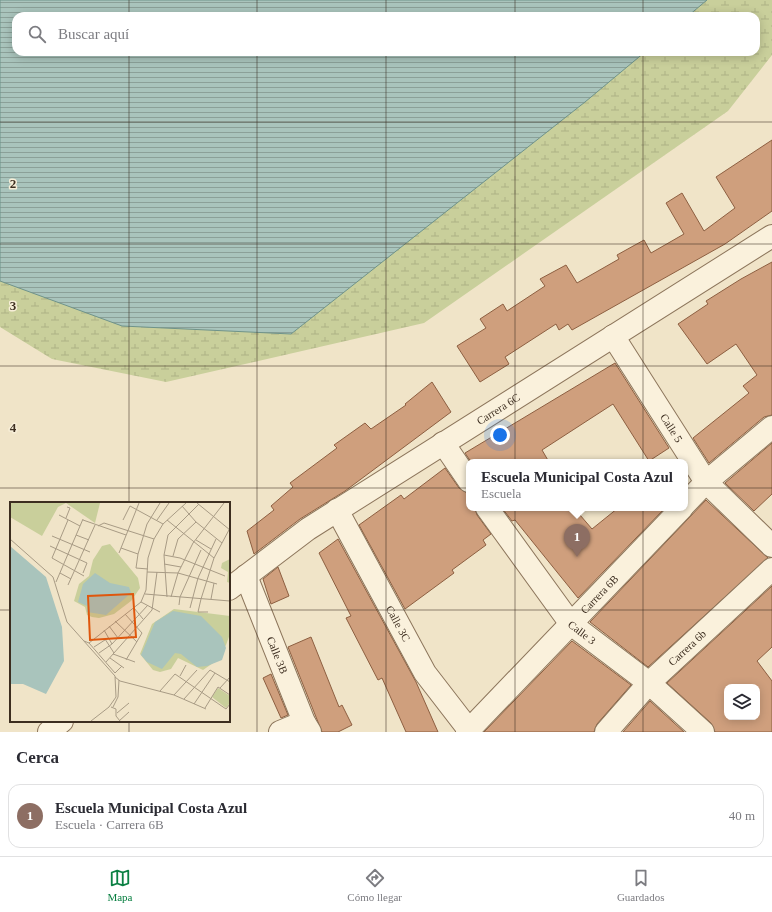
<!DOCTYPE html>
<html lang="es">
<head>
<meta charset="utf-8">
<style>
  body { margin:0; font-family:Georgia,serif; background:#f7f7f7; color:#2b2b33 }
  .controls { position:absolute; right:12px; bottom:12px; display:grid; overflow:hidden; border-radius:8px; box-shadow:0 2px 10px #0003 }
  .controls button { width:36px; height:36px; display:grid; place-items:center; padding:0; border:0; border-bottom:1px solid #e1e1e2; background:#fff; color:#2b2b33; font:20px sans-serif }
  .you { position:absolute; left:500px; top:435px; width:14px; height:14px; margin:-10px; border:3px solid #fff; border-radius:50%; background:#1a73e8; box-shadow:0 0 0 6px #1a73e833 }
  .badge { display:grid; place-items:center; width:26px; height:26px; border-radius:50%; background:#0b8043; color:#fff; font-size:13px; font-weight:700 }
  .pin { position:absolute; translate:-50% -33px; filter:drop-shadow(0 1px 2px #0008) }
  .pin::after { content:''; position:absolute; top:21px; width:14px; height:12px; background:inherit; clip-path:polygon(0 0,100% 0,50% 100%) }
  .popup { position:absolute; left:466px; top:459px; width:222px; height:52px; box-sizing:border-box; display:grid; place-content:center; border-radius:8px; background:#fff; filter:drop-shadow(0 1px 3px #0005); font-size:13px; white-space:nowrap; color:#7c7c81 }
  .popup b { font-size:15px; color:#2b2b33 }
  .popup::after { content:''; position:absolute; left:50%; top:100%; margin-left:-8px; border:8px solid transparent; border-top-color:#fff }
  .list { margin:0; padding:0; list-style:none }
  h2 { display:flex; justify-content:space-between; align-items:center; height:52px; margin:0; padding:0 16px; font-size:17px }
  h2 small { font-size:13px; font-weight:400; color:#7c7c81 }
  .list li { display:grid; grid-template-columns:26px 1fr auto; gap:12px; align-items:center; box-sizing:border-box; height:64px; margin:0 8px 8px; padding:0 8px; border:1px solid #e1e1e2; border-radius:12px }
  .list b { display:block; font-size:15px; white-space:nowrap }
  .list p { margin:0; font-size:13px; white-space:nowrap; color:#7c7c81 }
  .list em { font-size:13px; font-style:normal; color:#7c7c81 }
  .icon { flex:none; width:22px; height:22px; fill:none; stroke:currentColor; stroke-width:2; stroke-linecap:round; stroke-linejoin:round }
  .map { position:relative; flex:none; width:772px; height:732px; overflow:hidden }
  .search { position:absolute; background:#fff; box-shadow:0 2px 10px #0003; left:12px; right:12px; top:12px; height:44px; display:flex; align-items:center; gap:10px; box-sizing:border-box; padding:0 14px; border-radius:12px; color:#7c7c81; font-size:15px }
  .sheet { height:124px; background:#fff }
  nav { display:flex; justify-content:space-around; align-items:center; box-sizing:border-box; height:56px; border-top:1px solid #e1e1e2; background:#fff; font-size:11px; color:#7c7c81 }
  nav a { display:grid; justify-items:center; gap:2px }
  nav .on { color:#0b8043 }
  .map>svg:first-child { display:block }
  .wetland { fill:url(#wetland-marsh); fill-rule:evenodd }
  .water { fill:url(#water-rules); stroke:#6f938a }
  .building { fill:#cf9f7d; stroke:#8d5f41; fill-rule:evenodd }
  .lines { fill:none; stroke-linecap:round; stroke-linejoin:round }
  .minor-casing { stroke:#8d765c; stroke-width:24 }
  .minor { stroke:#faf1dc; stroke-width:22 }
  .grid { fill:none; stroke:#3d2e20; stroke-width:1; stroke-opacity:0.55 }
  .labels { text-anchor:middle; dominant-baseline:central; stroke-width:3; stroke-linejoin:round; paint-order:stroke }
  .street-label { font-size:11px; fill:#3d2e20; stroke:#f7eed8 }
  .inset-road { fill:none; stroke:#a89b85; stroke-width:1 }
  .view { fill:#df570d; fill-opacity:0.15; stroke:#df570d; stroke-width:2 }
  .inset-edge { fill:none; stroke:#3d2e20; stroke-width:2 }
  .grid-label { font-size:13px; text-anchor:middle; font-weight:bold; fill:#3d2e20; stroke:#f7eed8; stroke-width:3; stroke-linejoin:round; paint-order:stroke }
</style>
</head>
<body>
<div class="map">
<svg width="772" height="732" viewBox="0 0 772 732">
  <defs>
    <pattern id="wetland-marsh" width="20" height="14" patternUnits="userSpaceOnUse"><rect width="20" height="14" fill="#c9cf9b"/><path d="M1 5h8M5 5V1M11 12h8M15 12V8" fill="none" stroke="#aeb285"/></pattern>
    <pattern id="water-rules" width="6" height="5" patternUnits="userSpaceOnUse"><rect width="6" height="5" fill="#a9c4bc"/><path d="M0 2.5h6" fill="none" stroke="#8ba098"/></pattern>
  </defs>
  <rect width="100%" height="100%" fill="#f0e4c8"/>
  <path class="wetland" d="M 0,0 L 772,0 L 772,55 L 728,111 L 424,323 L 166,382 L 52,359 L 0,327 ZM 16,16 L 756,16 L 756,52 L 16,52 Z"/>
  <path class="water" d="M 0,0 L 707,0 L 688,16 L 16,16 L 16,52 L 645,52 L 585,102 L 291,334 L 122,326 L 0,281 Z"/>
  <path class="building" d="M 772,140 L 772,211 L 725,244 L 572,330 L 568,324 L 559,330 L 556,324 L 505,357 L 509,364 L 480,382 L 457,346 L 486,328 L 480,319 L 503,304 L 507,311 L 545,286 L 540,279 L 566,265 L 577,283 L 619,259 L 617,255 L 644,240 L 651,253 L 684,234 L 666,203 L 682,193 L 704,231 L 735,208 L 716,177 Z
    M 772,262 L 772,415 L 764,417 L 709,463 L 693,438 L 749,393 L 743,386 L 757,375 L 736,344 L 707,364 L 678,324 L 708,304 L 706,301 L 741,279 Z
    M 615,363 L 669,448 L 649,461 L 613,404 L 542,450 L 549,462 L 471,462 L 465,453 Z
    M 432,382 L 451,412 L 345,491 L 300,519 L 254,554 L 247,531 L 274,510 L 271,506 L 293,487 L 290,483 L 337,448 L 334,445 L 365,423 L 371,429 L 406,405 L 405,404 Z
    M 772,443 L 772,494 L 754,511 L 725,483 Z
    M 445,468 L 459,488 L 467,493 L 469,496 L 469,508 L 475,508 L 477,515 L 491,534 L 483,540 L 486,545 L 452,570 L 454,573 L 405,609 L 359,525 L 401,495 L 404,499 Z
    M 706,500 L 768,558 L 648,667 L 590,622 Z
    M 502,508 L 574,508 L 592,529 L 618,508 L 665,508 L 578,598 L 515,520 L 512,521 Z
    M 338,539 L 416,682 L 438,732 L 406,732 L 382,678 L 378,680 L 346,618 L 351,616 L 319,553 Z
    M 278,567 L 289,596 L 271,604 L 263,579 Z
    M 772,586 L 772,647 L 757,661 L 772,681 L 772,732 L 715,732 L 711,723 L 667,683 ZM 727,687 L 757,687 L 757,717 L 727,717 Z
    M 311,637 L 339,707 L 342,705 L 352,725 L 338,732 L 322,732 L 288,647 Z
    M 572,641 L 631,685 L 597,724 L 594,732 L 484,732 Z
    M 271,674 L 288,715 L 281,718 L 263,678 Z
    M 650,701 L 684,732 L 623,732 Z"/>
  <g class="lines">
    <g class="minor-casing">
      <g id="minor">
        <path id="s1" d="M 613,336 L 706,482 L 772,546"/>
        <path d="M 443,443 L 469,481"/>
        <path d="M 685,504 L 706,482 L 772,427"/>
        <path id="s2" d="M 487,508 L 571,624 L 649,683 L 703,732"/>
        <path id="s3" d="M 337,510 L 425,673 L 469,730"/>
        <path id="s4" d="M 246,576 L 304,722 L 310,732"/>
        <path id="s5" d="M 229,589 L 308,529 L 772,236"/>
        <path d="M 49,732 L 62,721"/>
        <path d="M 280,732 L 304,722"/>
        <path id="s6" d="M 467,732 L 682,508"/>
        <path id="s7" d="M 606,732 L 649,683 L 772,569"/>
      </g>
    </g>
    <use href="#minor" class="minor"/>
  </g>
  <path class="grid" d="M 129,0 L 129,16M 257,0 L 257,16M 386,0 L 386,16M 515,0 L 515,16M 643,0 L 643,16M 129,52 L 129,503M 257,52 L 257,732M 386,52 L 386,732M 515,52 L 515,732M 643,52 L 643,732M 0,122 L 772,122M 0,244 L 772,244M 0,366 L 772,366M 0,488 L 772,488M 0,610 L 11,610M 229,610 L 772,610M 129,721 L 129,732"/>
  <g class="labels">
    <g class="street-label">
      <text stroke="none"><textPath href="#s5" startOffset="324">Carrera 6C</textPath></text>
      <text stroke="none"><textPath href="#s1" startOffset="109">Calle 5</textPath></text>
      <text stroke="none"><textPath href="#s6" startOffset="191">Carrera 6B</textPath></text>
      <text stroke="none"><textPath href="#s3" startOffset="129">Calle 3C</textPath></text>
      <text stroke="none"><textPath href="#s2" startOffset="157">Calle 3</textPath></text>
      <text stroke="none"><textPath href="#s7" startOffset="117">Carrera 6b</textPath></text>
      <text stroke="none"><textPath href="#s4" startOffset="85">Calle 3B</textPath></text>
    </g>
  </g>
  <g transform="translate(10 502)">
    <rect width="220" height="220" fill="#f0e4c8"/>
    <path d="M 0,1 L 90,1 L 85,21 L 56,1 L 48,5 L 32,34 L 0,15 ZM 100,42 L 128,76 L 130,86 L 121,99 L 104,112 L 89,116 L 82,115 L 77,113 L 75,105 L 64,99 L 69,82 L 79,74 L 83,58 L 92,44 ZM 220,57 L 220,81 L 217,80 L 218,70 L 211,66 L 212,61 ZM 164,107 L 220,114 L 220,132 L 216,143 L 206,159 L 193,168 L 168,156 L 161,167 L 150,170 L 143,168 L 130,152 L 142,122 Z" fill="#c9cf9b"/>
    <path d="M 208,186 L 220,194 L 220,201 L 216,206 L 202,195 Z" fill="#c9cf9b"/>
    <path d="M 0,44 L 36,75 L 52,125 L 54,159 L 36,192 L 13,182 L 0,182 ZM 85,71 L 100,81 L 119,85 L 121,91 L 96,113 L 77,110 L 77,104 L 68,100 L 73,82 ZM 163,109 L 191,114 L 212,135 L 216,146 L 212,158 L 197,164 L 187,165 L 171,152 L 165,151 L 152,167 L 137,160 L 131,153 L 145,120 Z" fill="#a9c4bc"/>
    <path class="inset-road" d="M 187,1 L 220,28M 172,4 L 186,20 L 212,41M 49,13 L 70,24M 56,16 L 60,6 L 57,5M 58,18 L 42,56 L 74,74M 73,18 L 116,33M 113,18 L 120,4 L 153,22M 147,18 L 159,1M 157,18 L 204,56M 88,24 L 94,21 L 144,37M 66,33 L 79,38M 42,34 L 80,50M 0,37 L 43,75 L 57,120 L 105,174 L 106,195 L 99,205 L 81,219M 186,38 L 201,47M 40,44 L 77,61 L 73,71M 111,46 L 128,52M 109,51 L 129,1M 154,53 L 170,56 L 215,74M 163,54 L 168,37 L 186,20M 154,62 L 171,65M 138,67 L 126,66 L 128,52 L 137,22 L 150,1M 137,70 L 168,71 L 207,82M 50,71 L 61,77M 46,80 L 73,17M 58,83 L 85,23M 135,92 L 220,99M 157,95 L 154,53 L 158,33 L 189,2M 161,95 L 168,71 L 183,41 L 214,1M 201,97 L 204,81M 131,100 L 150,110M 169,103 L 170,95 L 191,48M 124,106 L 133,117M 180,106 L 188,76 L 206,37M 198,110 L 188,110 L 191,97 L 204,56 L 220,26M 115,112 L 132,131 L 116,158M 105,119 L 127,140M 99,124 L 108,136M 94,128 L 102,142M 95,137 L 104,151M 74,139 L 79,141 L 131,100 L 136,88 L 138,56 L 144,37 L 153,22 L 176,1M 79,141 L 105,171 L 112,164M 84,145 L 98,136M 89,151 L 102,142 L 138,103M 103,152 L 125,160M 100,156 L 114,166M 96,160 L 142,108 L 147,70M 170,174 L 176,163M 105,175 L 110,179 L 164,193 L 196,207M 210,186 L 220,175M 150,189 L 165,172 L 216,207 L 220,202M 164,193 L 187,168M 174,197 L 200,168 L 220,180M 184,202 L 205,171M 101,205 L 106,207 L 106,214 L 110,219M 103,205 L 108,195 L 109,178M 195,206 L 208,185 L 220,193M 107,211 L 119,201M 109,219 L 119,210"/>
    <path class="view" d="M 123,92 L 126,135 L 80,138 L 78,94 Z"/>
    <rect width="220" height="220" class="inset-edge"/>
  </g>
  <g class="grid-label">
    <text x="13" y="188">2</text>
    <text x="13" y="310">3</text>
    <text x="13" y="432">4</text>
  </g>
</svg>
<div class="controls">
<button><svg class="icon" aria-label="layers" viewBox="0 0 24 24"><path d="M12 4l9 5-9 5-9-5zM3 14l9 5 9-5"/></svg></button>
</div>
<div class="you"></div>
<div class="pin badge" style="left:577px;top:557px;background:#8d6e63">1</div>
<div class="popup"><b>Escuela Municipal Costa Azul</b>Escuela</div>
<div class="search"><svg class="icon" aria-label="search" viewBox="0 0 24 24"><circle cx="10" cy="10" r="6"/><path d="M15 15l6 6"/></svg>Buscar aquí</div>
</div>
<section class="sheet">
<h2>Cerca<small></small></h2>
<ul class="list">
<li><span class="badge" style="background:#8d6e63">1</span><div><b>Escuela Municipal Costa Azul</b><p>Escuela · Carrera 6B</p></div><em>40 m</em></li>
</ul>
</section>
<nav>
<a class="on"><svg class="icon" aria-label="map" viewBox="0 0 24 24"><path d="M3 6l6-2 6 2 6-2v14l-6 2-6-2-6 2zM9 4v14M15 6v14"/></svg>Mapa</a>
<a><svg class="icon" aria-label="directions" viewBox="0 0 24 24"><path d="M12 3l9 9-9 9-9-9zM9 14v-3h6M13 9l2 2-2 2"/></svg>Cómo llegar</a>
<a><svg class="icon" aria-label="saved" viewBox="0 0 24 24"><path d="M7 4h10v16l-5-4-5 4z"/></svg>Guardados</a>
</nav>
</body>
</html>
